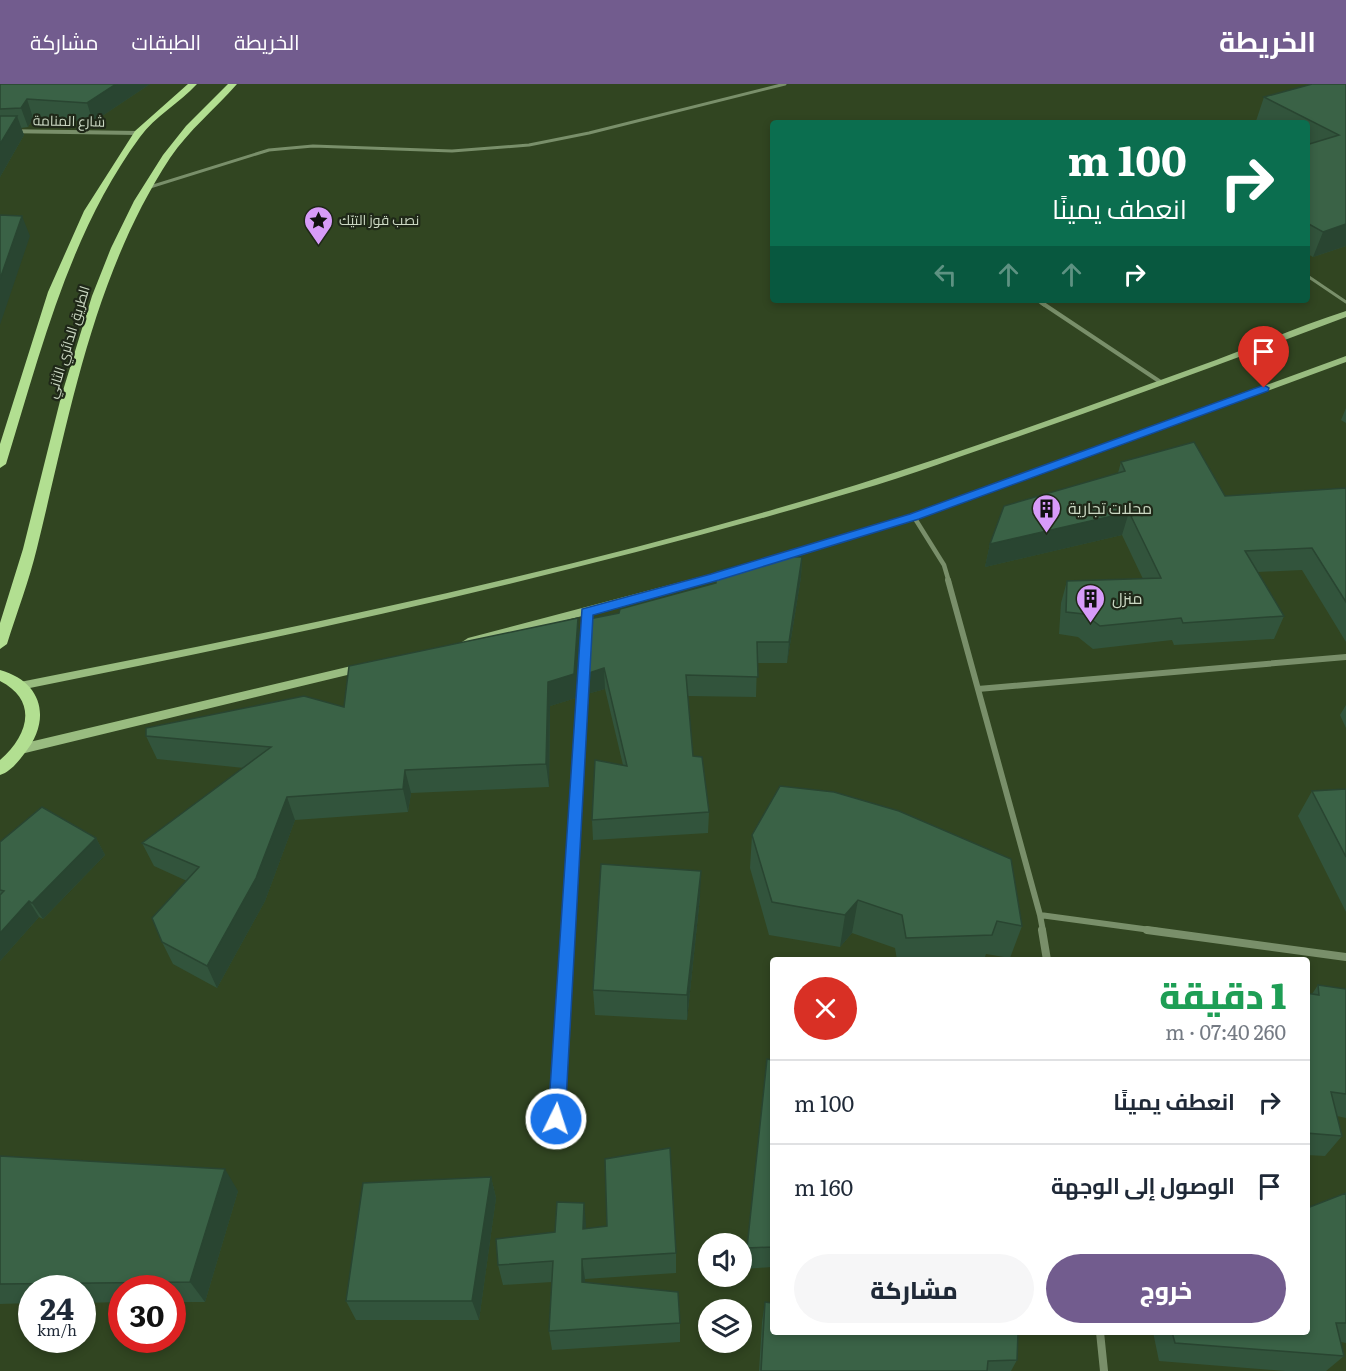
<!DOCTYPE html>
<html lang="ar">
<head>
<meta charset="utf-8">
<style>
  :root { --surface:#fff; --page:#f6f6f7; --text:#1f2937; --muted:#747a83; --line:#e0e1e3; --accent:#725c8e }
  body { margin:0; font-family:Literata,Cairo,serif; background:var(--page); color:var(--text); direction:rtl; height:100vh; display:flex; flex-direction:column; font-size:22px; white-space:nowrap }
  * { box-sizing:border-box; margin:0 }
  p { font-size:20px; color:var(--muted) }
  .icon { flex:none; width:33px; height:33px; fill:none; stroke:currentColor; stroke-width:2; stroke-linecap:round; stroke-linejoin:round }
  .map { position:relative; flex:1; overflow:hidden; direction:ltr }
  .drawer { position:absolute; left:770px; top:873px; width:540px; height:378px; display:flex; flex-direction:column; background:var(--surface); border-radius:6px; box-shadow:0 3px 9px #0003; direction:rtl }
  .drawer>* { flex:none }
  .top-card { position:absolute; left:770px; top:36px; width:540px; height:183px; border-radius:6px; box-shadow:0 3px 9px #0003; direction:rtl; background:#0b6e4f; color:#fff; overflow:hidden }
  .buttons { position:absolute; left:698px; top:1149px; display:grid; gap:12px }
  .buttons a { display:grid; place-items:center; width:54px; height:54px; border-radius:50%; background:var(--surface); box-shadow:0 3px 9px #0003; font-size:30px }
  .speed { position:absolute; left:18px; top:1191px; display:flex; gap:12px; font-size:30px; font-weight:700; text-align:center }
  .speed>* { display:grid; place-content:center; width:78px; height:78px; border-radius:50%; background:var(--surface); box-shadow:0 3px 9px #0003; line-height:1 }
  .speed small { font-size:15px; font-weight:400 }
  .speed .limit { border:9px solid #d22; background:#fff; color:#111 }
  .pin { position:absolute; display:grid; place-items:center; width:51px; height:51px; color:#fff; margin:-62px -26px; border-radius:50% 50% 50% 0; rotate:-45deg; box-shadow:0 0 6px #0007 }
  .pin .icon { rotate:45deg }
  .me { position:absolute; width:66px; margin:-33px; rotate:4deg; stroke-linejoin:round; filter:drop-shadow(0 0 4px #0008) }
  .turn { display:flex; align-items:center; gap:21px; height:126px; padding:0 24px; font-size:27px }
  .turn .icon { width:78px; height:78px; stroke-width:2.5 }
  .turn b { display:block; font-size:42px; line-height:51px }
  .lanes { display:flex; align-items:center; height:57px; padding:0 24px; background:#0003; justify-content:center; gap:30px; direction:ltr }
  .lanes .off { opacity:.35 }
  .round { display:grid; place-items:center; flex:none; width:63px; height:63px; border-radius:32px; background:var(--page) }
  .head { display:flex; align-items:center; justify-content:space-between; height:102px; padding:0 24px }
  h1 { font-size:36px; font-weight:800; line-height:45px; color:#1e9e55 }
  .button { display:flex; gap:12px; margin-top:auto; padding:12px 24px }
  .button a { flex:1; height:69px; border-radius:36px; background:var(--accent); color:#fff; font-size:24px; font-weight:800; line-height:69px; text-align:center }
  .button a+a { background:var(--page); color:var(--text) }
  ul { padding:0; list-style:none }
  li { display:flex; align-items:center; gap:18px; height:84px; padding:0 24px; border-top:2px solid var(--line) }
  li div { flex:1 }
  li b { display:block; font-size:22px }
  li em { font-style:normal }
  header { display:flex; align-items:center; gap:36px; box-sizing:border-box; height:84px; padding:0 30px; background:var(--accent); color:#fff }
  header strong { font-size:28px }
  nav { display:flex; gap:33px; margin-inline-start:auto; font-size:21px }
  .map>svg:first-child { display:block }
</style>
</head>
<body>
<header>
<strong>الخريطة</strong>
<nav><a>الخريطة</a><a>الطبقات</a><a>مشاركة</a></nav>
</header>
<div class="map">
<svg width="1346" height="1287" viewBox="0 0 1346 1287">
  <rect width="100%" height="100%" fill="#314521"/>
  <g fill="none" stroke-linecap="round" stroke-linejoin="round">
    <!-- lane-far1 -->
    <path stroke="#798f6a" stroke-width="3" d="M150,103L269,66L313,62L452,67L529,61L589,49L785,0
      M1306,191L1346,218
      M1037,216L1044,221"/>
    <!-- lane -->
    <path stroke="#798f6a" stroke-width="4" d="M1042,219L1162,299"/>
    <!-- street-far3 -->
    <path stroke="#798f6a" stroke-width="4" d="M0,47L138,49"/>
    <!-- street-far2 -->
    <path stroke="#798f6a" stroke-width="4.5" d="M914,433L944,481L949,498"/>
    <!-- street-far1 -->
    <path stroke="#798f6a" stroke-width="6" d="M948,496L1040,831
      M978,605L1346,573
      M567,847L587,528
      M1043,847L1040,831L1158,847"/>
    <!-- street -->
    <path stroke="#798f6a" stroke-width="8" d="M1042,846L1047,876
      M1147,846L1346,873
      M556,1035L568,846
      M1100,1248L1104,1287"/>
    <!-- secondary -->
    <path fill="#99bc80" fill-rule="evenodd" d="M1346,227V233C1238,274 1129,314 1020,352C966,370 911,391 856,407C581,489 301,550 20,606L14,602L20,598C301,543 582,485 856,401C977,363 1097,319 1216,276C1259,260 1302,241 1346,227Z
      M1346,272V278L918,435L769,481L764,477L765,475L910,431Z
      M730,485L734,486L735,489L734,492L468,562L462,558L468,554Z
      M364,579L370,583L368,586L21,670L17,668L15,665L17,662L21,660Z"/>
    <!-- primary -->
    <path fill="#b2df91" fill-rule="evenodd" d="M188,0H197C180,19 155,32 140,53C69,150 41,267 6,380L0,384V360L48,208L84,127L135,47Z
      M228,0H237C215,25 189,46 170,74C93,192 70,330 37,464C29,497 17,528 7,560L0,565V539L23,465L61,313L92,212L111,164L134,117L163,71L186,42Z
      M0,586C43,598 52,636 24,670C18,678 10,688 0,691V676C28,652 39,617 0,597Z"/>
  </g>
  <!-- wall -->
  <path fill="#32543c" d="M0,0H150L93,38L33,34L28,43L21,44L24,51L0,93Z
    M1346,0V162L1313,173L1306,169V39H1260L1256,37L1264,13Z
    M1346,324V339L1341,336Z
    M1121,378L1225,412L1346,404V558L1302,486L1258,488L1284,532L1274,555L1174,561L1172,556L1093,565L1078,553L1059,550L1061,519L1067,497L1143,495L1122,451L985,483L990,460L1118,389Z
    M802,473L801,493L787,579H757L756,613L688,612L693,672L709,728L708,749L593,756L592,736L623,681L605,605L587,610L619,529Z
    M580,558L576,614L550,622L549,703L411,709L408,728L295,736L265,817L217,904L173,880L162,858L187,797L154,782L142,759L244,684L157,675L146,652L344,623Z
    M1346,621V644L1340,631Z
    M1346,705V828L1298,732L1312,707Z
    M752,751L1022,842L1010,874L986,870L984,876H897L895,864L852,849L840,863L769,851L750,784Z
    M96,754L105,771L43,835L39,833L0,877V758Z
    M700,813L687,936L595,931L593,906Z
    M1318,901L1346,905V1034L1337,1032L1342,1052L1325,1072L1306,1071V909L1312,910Z
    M767,975L772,976V1183L745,1185Z
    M0,1072L238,1107L205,1218H172V1204H122V1218L82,1219V1204H32V1219L0,1220Z
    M491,1093L496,1114L479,1236H356L346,1217Z
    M1346,1109V1259L1341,1258L1344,1272L1326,1287H1285L1159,1277L1153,1248H1306L1307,1124Z
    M586,1140V1144L676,1169V1189L585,1195V1198L680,1239V1258L552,1266L549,1247L552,1198L503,1201L498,1181L555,1148Z
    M765,1218L1017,1276L1011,1287H759L762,1238Z"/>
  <!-- shaded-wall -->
  <path fill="#294531" d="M116,0H150L93,38L87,19Z
    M27,15L33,34L28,43L21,24Z
    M17,32L24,51L0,93V60Z
    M22,132L30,152L0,241V195Z
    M1346,140V162L1313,173L1323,148Z
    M1129,428L1122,451L985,483L990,460Z
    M802,473L801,493L787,579L789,558Z
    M578,534L580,558L576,614L550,622L549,703L546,680L548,598Z
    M604,584L605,605L587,610L586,590Z
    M405,686L411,709L408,728L403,705Z
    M287,713L295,736L265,817L217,904L207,882Z
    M96,754L105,771L43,835L32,819Z
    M701,787L700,813L687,936V911Z
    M858,816L852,849L840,863L845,831Z
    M29,817L39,833L0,877V849Z
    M225,1085L238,1107L205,1218L190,1198Z
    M491,1093L496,1114L479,1236L472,1217Z
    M584,1119L586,1140V1166L583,1145Z
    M582,1175L585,1195V1217L582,1198Z"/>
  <!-- building -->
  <path fill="#3a6246" stroke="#294531" stroke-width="1.5" d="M0,0H116L87,19L27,15L21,24L0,25Z
    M1312,0H1346V140L1323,148L1309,140L1306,141V61L1339,51L1264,13Z
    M0,32H17L0,60Z
    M0,131L22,132L0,195Z
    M1194,358L1225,412L1346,404V518L1312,464L1245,467L1284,532L1183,539L1181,534L1100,542L1084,530L1066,528L1067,497L1161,494L1129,428L990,460L1004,422L1125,387L1121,378Z
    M774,472L802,473L789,558H757L758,593L686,591L693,672L702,673L709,728L592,736L595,676L627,682L604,584L586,590L589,535L619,529L620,525L716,499V487Z
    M578,534L574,590L548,598L546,680L405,686L403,705L287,713L256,794L207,882L162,858L152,834L199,783L142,759L271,663L146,652V644L304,612L344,623L349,582Z
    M780,702L834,708L899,727L1011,775L1022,842L997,837L992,851L906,854L902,831L858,816L845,831L772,818L752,751Z
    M1346,705V773L1312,707Z
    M42,723L96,754L32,819L29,817L0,849V811L4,807L0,806V758Z
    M601,780L701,787L687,911L593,906Z
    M1318,901L1346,905V1010L1331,1008L1342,1052L1306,1049V909L1319,911Z
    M767,975L772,976V1163L747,1164Z
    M670,1064L676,1169L582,1175V1198L678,1208L680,1239L549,1247L553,1177L498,1181L496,1155L555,1148L557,1118L584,1119L583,1145L607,1142L605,1075Z
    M0,1072L225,1085L190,1198L0,1200Z
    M491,1093L472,1217H346L363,1099Z
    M1346,1109V1239H1336L1344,1272L1175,1259L1172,1248H1306V1123L1307,1124Z
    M765,1218L772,1219V1248H1018L1017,1276L988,1277L987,1287H761Z"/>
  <!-- route -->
  <path fill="#1a73e8" stroke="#114b97" stroke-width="1.5" d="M1264,301L1269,304L1268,307L919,435L719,496L593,531L565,1035L562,1040L556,1043L550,1040L548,1035L582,525L711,490L910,430Z"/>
  <!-- icons -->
  <defs>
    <symbol id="sight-pin" viewBox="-11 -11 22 30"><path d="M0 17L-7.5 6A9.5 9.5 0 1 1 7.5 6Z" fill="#d79bf9" stroke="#1f2818"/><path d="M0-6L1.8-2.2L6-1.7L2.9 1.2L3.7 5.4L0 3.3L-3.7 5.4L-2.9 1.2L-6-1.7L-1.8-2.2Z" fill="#111"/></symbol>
    <symbol id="building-pin" viewBox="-11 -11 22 30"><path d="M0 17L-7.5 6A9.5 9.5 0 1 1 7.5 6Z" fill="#d79bf9" stroke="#1f2818"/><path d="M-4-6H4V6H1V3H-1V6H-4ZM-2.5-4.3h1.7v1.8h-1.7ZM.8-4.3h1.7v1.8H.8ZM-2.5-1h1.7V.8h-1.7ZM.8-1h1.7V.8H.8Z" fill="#111"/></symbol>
  </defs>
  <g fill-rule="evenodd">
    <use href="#sight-pin" x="302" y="120" width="33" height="45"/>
    <use href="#building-pin" x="1030" y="408" width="33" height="45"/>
    <use href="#building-pin" x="1074" y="498" width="33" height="45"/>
  </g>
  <g text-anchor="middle" stroke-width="4.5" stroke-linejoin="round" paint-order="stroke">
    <!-- far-street labels -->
    <g font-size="14" fill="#cbd8c3" stroke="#1f2818">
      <text transform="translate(69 37) rotate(1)" y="5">شارع المنامة</text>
      <text transform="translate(68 258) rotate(-73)" y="5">الطريق الدائري الثاني</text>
    </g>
    <!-- far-poi labels -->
    <g font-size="14" fill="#cbd8c3" stroke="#1f2818" text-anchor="start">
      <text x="339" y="141">نصب قوز التيّك</text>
    </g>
    <!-- poi labels -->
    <g font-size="16" fill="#cbd8c3" stroke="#1f2818" text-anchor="start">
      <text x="1068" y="430">محلات تجارية</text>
      <text x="1112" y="520">منزل</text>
    </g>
  </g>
</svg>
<div class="buttons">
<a><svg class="icon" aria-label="sound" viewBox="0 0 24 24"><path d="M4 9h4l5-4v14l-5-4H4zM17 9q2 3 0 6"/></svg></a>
<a><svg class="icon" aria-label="layers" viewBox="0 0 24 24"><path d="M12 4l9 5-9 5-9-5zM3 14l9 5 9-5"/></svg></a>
</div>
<div class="speed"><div>24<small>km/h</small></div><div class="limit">30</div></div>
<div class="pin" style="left:1264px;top:304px;background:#d93025"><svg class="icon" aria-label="arrive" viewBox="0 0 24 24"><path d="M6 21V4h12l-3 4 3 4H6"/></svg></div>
<svg class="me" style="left:556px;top:1035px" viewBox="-20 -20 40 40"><circle r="17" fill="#1a73e8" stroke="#fff" stroke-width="3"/><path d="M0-11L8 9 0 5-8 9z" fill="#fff"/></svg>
<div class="top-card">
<div class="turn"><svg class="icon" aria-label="right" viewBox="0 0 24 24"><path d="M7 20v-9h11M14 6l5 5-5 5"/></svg><div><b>100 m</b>انعطف يمينًا</div></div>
<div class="lanes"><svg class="icon off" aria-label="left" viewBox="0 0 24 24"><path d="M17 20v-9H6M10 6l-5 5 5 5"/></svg><svg class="icon off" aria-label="ahead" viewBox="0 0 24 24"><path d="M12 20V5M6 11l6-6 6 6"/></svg><svg class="icon off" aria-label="ahead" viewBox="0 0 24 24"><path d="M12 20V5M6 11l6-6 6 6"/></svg><svg class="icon" aria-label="right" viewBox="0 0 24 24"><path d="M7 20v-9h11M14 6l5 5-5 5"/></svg></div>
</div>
<section class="drawer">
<div class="head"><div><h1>1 دقيقة</h1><p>260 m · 07:40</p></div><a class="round" style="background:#d93025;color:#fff"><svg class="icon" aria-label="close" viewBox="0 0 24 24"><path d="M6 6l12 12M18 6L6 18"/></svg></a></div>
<ul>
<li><svg class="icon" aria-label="right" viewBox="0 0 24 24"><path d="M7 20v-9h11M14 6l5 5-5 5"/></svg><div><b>انعطف يمينًا</b></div><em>100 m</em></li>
<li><svg class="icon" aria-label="arrive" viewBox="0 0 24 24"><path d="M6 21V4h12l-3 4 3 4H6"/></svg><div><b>الوصول إلى الوجهة</b></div><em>160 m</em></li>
</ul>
<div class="button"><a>خروج</a><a>مشاركة</a></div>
</section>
</div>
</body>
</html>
